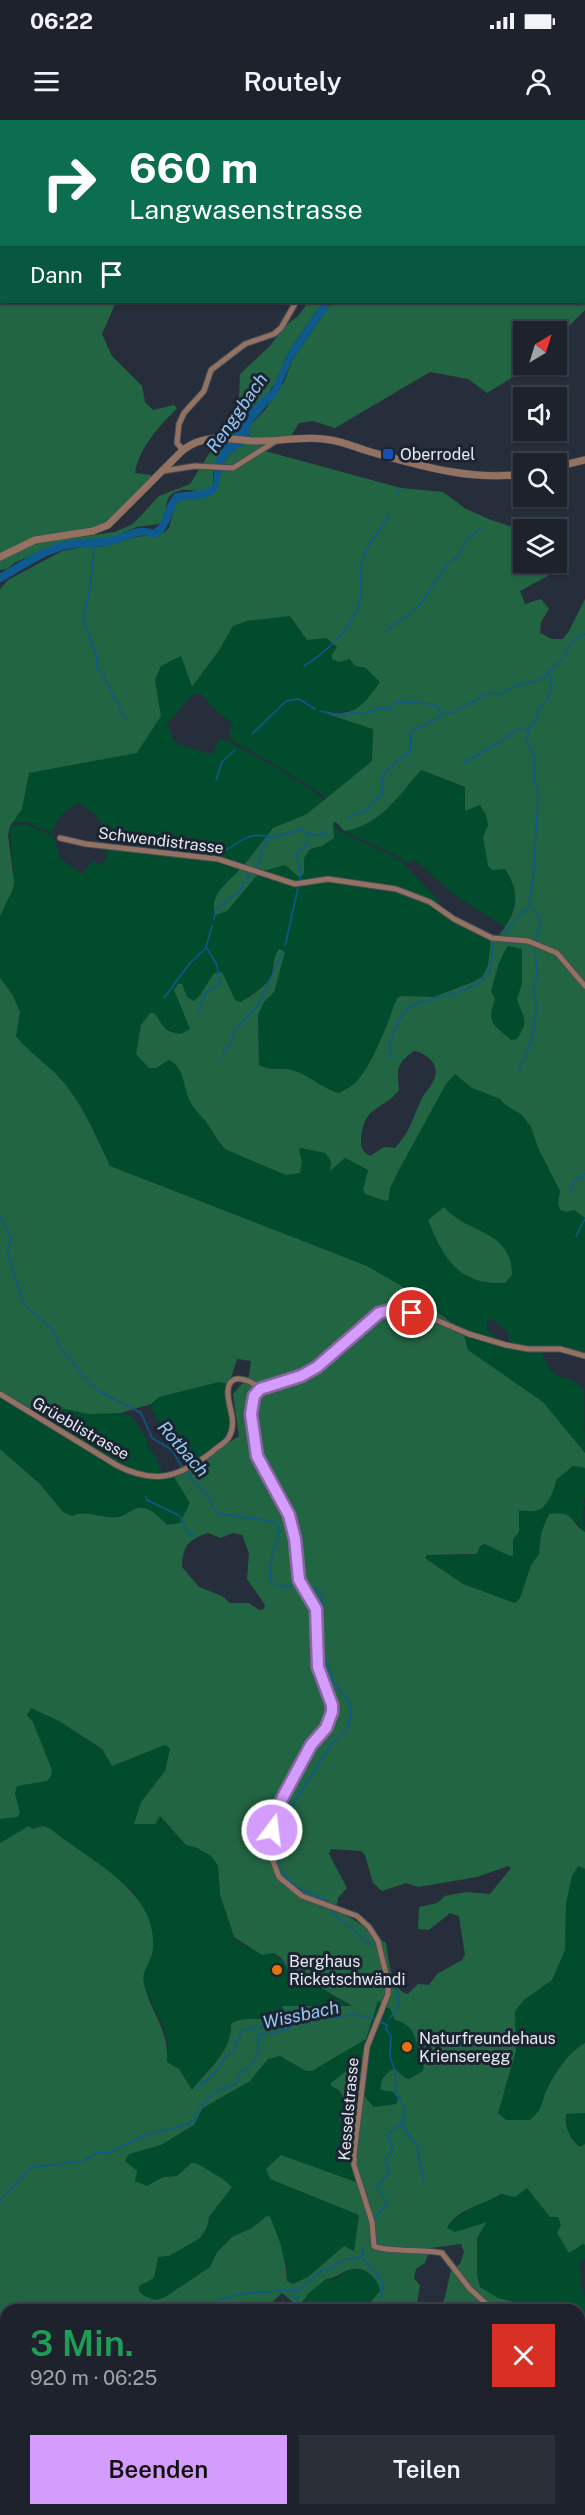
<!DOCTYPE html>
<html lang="de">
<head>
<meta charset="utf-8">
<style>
  :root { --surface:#1d222c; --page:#2a2f38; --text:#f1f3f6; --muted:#a0a4a9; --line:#3b3f48; --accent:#d49cfc }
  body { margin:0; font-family:"Public Sans",sans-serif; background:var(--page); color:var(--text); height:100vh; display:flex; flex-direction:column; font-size:22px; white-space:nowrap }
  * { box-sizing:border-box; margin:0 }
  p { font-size:20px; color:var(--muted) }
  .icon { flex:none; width:33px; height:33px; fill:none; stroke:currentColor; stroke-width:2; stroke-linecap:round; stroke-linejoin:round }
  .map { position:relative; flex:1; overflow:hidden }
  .panel { position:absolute; left:0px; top:2184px; width:585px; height:212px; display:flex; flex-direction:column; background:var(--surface); border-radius:18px 18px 0 0; box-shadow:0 2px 4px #0004,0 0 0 2px var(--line) }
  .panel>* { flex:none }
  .banner { position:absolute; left:0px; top:0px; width:585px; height:183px; box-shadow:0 2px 4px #0004,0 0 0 2px var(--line); background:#0b6e4f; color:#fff; overflow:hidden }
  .needle { width:39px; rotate:38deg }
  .buttons { position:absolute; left:513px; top:201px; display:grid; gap:12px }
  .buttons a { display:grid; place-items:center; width:54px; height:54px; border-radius:0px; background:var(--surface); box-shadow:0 2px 4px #0004,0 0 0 2px var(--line); font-size:30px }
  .pin { position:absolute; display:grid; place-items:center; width:51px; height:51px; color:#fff; margin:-26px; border:3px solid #fff; border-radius:50%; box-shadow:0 2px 6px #0007 }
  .me { position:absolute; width:66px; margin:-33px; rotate:15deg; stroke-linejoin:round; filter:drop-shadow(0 0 4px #0008) }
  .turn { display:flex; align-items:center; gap:21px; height:126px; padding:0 30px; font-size:27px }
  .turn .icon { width:78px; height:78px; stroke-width:2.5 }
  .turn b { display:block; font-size:42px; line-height:51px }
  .then { display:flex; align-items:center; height:57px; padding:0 30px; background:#0003; gap:12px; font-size:22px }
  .round { display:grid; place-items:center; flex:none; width:63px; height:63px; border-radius:0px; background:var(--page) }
  .head { display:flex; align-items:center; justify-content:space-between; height:102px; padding:0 30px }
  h1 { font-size:36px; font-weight:600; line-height:45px; color:#1e9e55 }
  .action { display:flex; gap:12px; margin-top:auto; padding:12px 30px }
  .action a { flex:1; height:69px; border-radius:0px; background:var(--accent); color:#111; font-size:24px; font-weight:600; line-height:69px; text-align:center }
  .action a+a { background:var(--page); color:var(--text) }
  .status { display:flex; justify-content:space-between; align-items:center; height:42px; padding:0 30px; background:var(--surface); direction:ltr }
  .status svg { height:16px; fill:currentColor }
  header { display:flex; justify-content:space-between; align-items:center; height:78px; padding:0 30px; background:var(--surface); font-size:27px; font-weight:600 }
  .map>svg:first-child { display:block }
</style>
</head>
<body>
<div class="status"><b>06:22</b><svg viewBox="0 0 49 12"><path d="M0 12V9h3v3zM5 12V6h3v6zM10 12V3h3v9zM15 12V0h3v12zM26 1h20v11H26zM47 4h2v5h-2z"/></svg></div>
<header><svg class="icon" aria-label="menu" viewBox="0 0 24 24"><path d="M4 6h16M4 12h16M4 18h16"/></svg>Routely<svg class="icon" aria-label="person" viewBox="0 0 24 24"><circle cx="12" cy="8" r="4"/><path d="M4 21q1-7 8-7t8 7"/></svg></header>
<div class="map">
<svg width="585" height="2395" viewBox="0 0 585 2395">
  <rect width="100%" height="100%" fill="#272e3b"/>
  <!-- green -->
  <path fill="#004c2c" d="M290,496L307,520L326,518L337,527L332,534L339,542L350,539L355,546L366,547L381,562C365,583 358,594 330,592L328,595L363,604L373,609L372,641L327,678L273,643L231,620L229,616L232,603L217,592L200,573L191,576L167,604L175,623L206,633H213L219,619L227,621L276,647L325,680L307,694L273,708L244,745L129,727L115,711L109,709L98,700L97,696L79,683C67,687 54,701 53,713L25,702L12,703L22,689L29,653L137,633L161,596L155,560L161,546L181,536L192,567L220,529L233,506L246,501Z
    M420,650L466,668L465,691L480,685L486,695L488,706L483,718L488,746L505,749C519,772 518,783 505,807L456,776L414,739L408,744L400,737L344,711C380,706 398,676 420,650Z
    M333,703L339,711L399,739L437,778L441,787L412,773L330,758L299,762L268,753L266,749L304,738L310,729L322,726L334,718Z
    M25,704L53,716L61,739L82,754L93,741L101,746L108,734L100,727L201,737L242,747L227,791L259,753L289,763L318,760L393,769L426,781L491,819L488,845L483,856L473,862L434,877L401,876L397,878C388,902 373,945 355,963C351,968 344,970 339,973C320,968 307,952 287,949C275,948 270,951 259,945L258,895L264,881L274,872L285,832L271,849V856L264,865L241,882L235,880L214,853L200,875L194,881L187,877L182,864L190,909L181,914C161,911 165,906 154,893H150L141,905L136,934L159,945L170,940L175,942L184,959L189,979L207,1002L220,1025L299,1030L301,1028L325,1033L331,1041L330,1051L345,1038L368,1050L363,1070L389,1079L390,1068L399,1050L446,964L454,954L472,968L500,979L504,984L522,995L531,1007L539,1030L560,1071L558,1083L574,1090L585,1098V1235C560,1227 534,1229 509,1224V1213L492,1199L487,1200V1209L501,1222L457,1207L427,1182L367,1146L110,1046C94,1012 80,977 53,951C40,939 27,930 16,916L20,892L12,874L0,858V796L13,769L14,761L10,710L14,706Z
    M508,826L522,829V863L517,879C523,898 530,899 517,919L511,920C493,904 486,904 495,879L491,871C495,857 499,838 508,826Z
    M463,1212L542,1232C556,1271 561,1246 584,1269L585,1333L543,1282L468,1230Z
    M219,1262L229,1264C232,1317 236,1313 191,1342C180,1329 152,1300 151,1284L159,1277Z
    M0,1276L143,1357L156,1360L174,1357L191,1383L180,1403L167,1405C161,1399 152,1389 144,1388C135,1385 127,1396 118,1397C101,1399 87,1389 72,1396L63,1392L40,1364L0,1329Z
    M34,1288L65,1289L88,1294L120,1293L132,1297L146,1318L148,1327L156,1337L163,1356L131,1351L38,1297Z
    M573,1346L585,1348V1378L582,1381L585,1384L583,1391L585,1412L581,1409L576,1401L549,1394L541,1413L539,1434L531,1445L520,1478L515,1483L463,1464L425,1438L427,1435H472L485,1424L512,1435C513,1419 520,1405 519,1391H535C545,1382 553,1374 555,1360Z
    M31,1587L59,1601L102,1630L112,1646L165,1624L170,1628L165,1651L141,1682L159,1696L186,1725L197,1728L211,1736L218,1746L220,1775L234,1818C254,1838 273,1823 287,1848L352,1887L283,1886L274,1903L231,1905C232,1933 206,1948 192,1971L179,1949L167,1942L168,1925L163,1906L146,1870L142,1855L153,1833L134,1772L51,1709L43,1706L33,1709L29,1707L0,1723V1699L3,1698L17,1666L47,1661L52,1650L33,1602L27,1595Z
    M578,1746L585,1749V1923L547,1969L541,1991L530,2000H506L498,1994L516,1931L515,1891L524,1880L552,1860L565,1830L566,1783L572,1756Z
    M378,1880L390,1889L395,1900C411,1904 414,1913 418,1927C421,1937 425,1941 423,1951L409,1959L405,1958L395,1949L387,1972H393L398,1979L396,1984L374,1987C363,1975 354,1967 354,1950L331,1966L339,1970L358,2004L356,2063L281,2035L270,2059L359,2095L354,2131L343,2127L308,2157L292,2164L287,2161V2145L267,2096L252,2108L232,2117L217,2132L210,2147L165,2177L156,2180L144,2176L139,2171V2165L154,2158L158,2137L169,2136L200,2118L207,2107L209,2097L232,2067L191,2044L177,2056L163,2057L147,2066L134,2061L125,2041L129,2034L161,2025L194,2005L203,1988L250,1961L268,1939L280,1936L306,1951L366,1919Z
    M572,1992L585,1993V2024L580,2027L567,2011L566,1995Z
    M528,2068L558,2097L569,2132L583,2124L585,2125V2138L580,2143L581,2164L585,2177V2240L579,2230V2190H531L527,2185L498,2178L480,2167L477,2155V2118L486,2103L455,2112L447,2108C457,2089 507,2072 528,2068Z
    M350,2149C364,2148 379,2155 380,2171L364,2190H296L309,2173L326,2158L335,2159Z"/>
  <!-- forest -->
  <path fill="#226543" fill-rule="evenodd" d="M0,0H197L2,2V182H116L102,214L112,236L142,266L145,282L153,290L174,285L177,288C160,306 139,327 135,353L151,355V358L112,397L94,409L33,417L0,433Z
    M449,0H585V190L557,218L556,212H524V244L532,245L487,273L468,259L430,252L335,308L313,301L299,303L291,316C277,317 259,323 248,314L249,306L265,290L284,262L292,240L332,182H584V2L448,1Z
    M308,182H323L289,231L275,263L266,276L246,293L233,316L219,315L239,278L240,254L270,226L283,208L299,195Z
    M217,321L225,322L213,352V365L207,371C198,372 190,369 182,370C158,375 172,394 159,404L137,407L106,420L60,424L16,442L7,449L0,450V439L33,423L63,417L66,419L115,412L133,404L159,376L190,364Z
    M244,323L268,324L265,331L401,368L443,372L466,389L491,400L523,410L524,442H556L557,429L561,430L565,440L560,449L520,471L525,484L541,479L549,489L541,502L540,513L552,519H563L569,511L585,479V1098L574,1090L566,1092L560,1090L558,1083L560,1071L539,1030L531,1007L522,995L504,984L500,979L472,968L455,954L446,964L399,1050L390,1068L389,1079L386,1081L365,1074L363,1070L368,1050L345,1038L330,1051L331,1041L325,1033L301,1028L299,1030L302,1042L300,1053L286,1055L227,1030C218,1023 214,1013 207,1003C202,996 194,990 190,981C183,968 185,947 169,940L156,948H149L136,934L141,905L150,893H154C165,906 161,911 181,914L190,909L174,870L178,864H182L187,877L194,881L200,875L214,853L222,852L235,880L241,882C250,876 266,867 271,856C275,847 272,838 279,829L285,832L274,872L264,882L258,895L259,945C270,951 275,948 287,949C307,952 320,968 339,973C344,970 351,967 355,963C373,945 388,902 397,878L401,876L434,877L473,862L483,856L488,845L491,819H496C516,794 523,777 505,749L493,750L488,746L483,717L488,705L486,695L480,685L465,691V667L421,650C398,676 380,706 344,711L336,702L333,703L334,718L322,726L310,729L304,738V753L300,758L285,745L263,751L244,745L273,708L307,694L372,641L373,609L327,594C333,591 336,594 342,593C361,591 370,576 380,562L366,548L355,546L350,539L339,542L332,539V534L337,527L326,518L307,520L290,496L247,501L233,506L220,529L192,567L181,536L161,546L155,560L161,596L137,633L29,653L22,689L10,706L8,715L14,761L13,769L0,796V469L8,460L62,431L83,427L105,426L132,418L164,412L169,408L176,381L179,379L203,378L221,354L223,344L230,334ZM508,826L522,829V863L517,879C523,898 530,899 517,919L511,920C493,904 486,903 495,879L491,871C495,857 499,838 508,826ZM414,931C426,933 439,943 435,957C433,964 426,971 422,978C412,999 412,1009 395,1028L384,1027L370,1036C363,1032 361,1029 361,1021C363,984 382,992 399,970C397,948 396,944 414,931Z
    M242,747L259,753L227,791L215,795C209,772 229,763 242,747Z
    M0,858L12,874L20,892L16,916C27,930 40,939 53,951C80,977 94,1012 110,1046L367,1146L412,1172L463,1212L468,1230L543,1282L585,1333V1348L573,1346L556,1360C554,1371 547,1390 534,1391C529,1392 524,1390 519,1391V1412L513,1419V1435L510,1436L485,1424L480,1426L477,1434L427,1435L425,1438L463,1464L515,1483L520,1478L531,1445L539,1434L541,1413L549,1394C576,1391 569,1402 585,1412V1749L578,1746L572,1756L566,1783L565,1830L552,1860L524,1880L515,1891L516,1931L498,1993L506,2000H530C545,1987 540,1983 548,1967C557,1950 568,1933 585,1923V1993L566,1994C564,2007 570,2019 580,2027L585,2024V2125L583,2124L569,2133L557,2113L561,2105L558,2097H550L527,2068L515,2077L501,2074C484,2085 457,2088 447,2108L455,2112L487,2102L477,2118V2155L480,2167L498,2178L527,2185L531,2190H364L380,2171C379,2159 366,2147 353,2149C342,2150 337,2159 326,2159L309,2173L296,2190H289L293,2182L282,2173L263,2190H6V2390H367L362,2395H0V1723L29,1706L33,1709L43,1706L51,1709C84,1737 145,1765 152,1811C153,1817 154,1828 152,1834C149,1846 141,1851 144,1864C151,1893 169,1909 167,1942L179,1949L192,1970C207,1950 232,1932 231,1904C241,1897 263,1898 274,1902L283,1886H352L287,1848L281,1838L274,1833L262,1835L234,1817L220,1775L218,1746L211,1736L197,1728L186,1725L160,1696L155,1704H134L141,1682L165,1651L170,1628L165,1625L112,1646L102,1629L59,1601L31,1588L27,1595L33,1602L52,1650L51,1656L47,1661L17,1666L15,1673L20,1693L17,1697L0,1699V1329L40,1364L63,1392L72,1396C87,1389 101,1399 118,1397C127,1396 135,1385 144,1388C152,1389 161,1399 167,1405L180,1403L190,1383L174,1357L239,1316L233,1274L249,1256L251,1241L237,1239L229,1264L219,1262L159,1277L151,1284L120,1293L88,1294L65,1289L28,1288L0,1271ZM208,1413L221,1418L233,1413L242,1415L249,1433L247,1459L265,1485L264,1489L259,1490L249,1483H230L222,1476L199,1467L182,1447C183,1425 188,1420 208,1413ZM331,1729L361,1731L365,1735L373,1763L382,1771L406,1763L418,1767L477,1757L508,1746L511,1748L490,1774L466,1772L445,1776L437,1783L419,1787L418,1809L429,1810L450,1793L459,1796L465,1835L462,1840L437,1854L429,1865L418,1864L408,1874C390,1871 389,1838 386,1823C367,1811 359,1799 336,1792L338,1778L347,1768L329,1734ZM378,1881L390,1889L395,1900C411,1904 414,1913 418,1927C421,1937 425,1941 423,1951L409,1959L405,1958L395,1949C386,1951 379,1961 381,1970L393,1972L398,1979L396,1984L374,1987C363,1975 354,1967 354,1950L350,1948L331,1963V1966L339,1970L358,2004L356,2062L281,2035L266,2049L270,2059L359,2095L354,2131L344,2126L308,2157L293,2164L287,2161C286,2138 279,2118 270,2097L267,2096L252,2108L232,2117L217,2132L210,2147L165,2177L156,2180L144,2176L139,2171V2166L154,2158L158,2137L169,2136L200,2118L207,2107L209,2097L232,2067L223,2059L196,2043H191L177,2056L163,2057L147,2066L135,2061L137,2051L125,2041L129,2034L161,2025L194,2005L203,1988L250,1961L268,1939L280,1936L306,1951H312L366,1919ZM461,2124L464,2132L460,2144L451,2150L445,2177L440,2189L416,2188L420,2166L414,2158L416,2149L425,2143L431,2128Z
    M444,1087C466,1114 512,1109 512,1155L505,1163C458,1165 444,1139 428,1100Z
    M579,2230L585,2240V2395H394L393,2390H579Z"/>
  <!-- water -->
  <path fill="#0e598e" d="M323,182H332L292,240L278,273L253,301L248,314L253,318L230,334L223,344L217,371L203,378L201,372L207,371L213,365L215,342L225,322L233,316L246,293L272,269L289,231Z"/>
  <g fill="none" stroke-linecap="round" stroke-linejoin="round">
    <!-- stream -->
    <path stroke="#0e598e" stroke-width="1.5" d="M0,126L2,125
      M397,375L399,371
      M95,422L90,468L83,500L97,537L96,547L103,554L125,599
      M385,512L419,486L447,445L459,435L467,419L481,408
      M304,546C328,531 357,504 361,475C362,462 358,451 363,438C368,421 382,410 389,394
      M320,591L345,596L353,592L365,594L378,588L389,589L396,582L435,584L441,592
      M252,614L286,581L299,579L315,589
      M463,643L500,622L518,609L527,610
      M216,660L222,642L235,630
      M347,697L365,692L374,680L382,675L383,655L400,638L410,632L411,612L436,599L442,594L452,593L488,573L501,574L517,565L539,561L565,536L572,521L585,514
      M213,732L216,729L223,732C239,722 251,711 268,717
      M256,746L259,742L261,729L269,718L300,710L318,716L329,711
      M300,759C302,749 296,743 297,733L307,724L308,715
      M530,787C545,799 540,803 536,820
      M214,799L216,789L239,772L250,753
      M501,816L529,786L534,752L538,671L535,662V637L527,623L528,610L536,600L538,590L547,581L552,566L549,551
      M285,826L298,768
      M164,878L190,843L206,828
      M199,891L205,873L220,864L217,845L206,827L212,806
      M223,938L224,931L231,923L234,912L259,884L282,833
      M393,938L389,925C394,913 400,893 412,886C432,875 475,875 488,853C495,843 489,833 494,823
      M518,951C532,925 541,894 533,865L537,858L535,828
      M570,1073L575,1060L585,1054
      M0,1095L11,1118L7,1130L23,1183L52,1209L61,1229L90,1263L99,1271L141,1293L152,1318L172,1330L182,1347
      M576,1116L585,1099
      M184,1351L209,1376L212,1387L219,1394L271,1401L279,1407V1414L272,1434L270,1461L278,1467C297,1467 308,1459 322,1475V1530L334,1561L350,1584L351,1595L348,1608L329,1627L284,1699L279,1740L280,1749L295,1766L327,1781L329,1785
      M146,1376L147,1380L180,1396L188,1412L195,1416
      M331,1789L334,1794L372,1826
      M389,1899C406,1881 399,1876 389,1855
      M378,1901L387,1905L386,1909L391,1916L390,1937L396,1953L395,1970L405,1990L402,2004L417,2027L424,2060
      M197,1967C208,1959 220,1951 225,1937L233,1933L242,1910L280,1904L290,1906
      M0,2081L30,2048L82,2041L100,2032L109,2033L140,2017L192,2003L202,1985L215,1972L235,1964L241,1952L250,1947L258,1934V1915L287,1910L291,1906C314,1901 353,1889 375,1899
      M373,2100L387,2084L377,2066L390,2052L385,2040L393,2028L387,2015L401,2004
      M363,2128L362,2137L383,2163L381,2180L376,2190
      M209,2190L218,2180L246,2173L299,2170L321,2151L332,2148L343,2140L362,2137
      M293,2190L298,2182L294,2177L298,2170
      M0,2270L6,2267
      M105,2395L110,2390
      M314,2395L316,2390"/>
    <!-- river -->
    <path stroke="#0e598e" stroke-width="8" d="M0,458C20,447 41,432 63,426C78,422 94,424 110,421C125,418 139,407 154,414C169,406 166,389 177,377L205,374L212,370"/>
    <defs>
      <path id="minor" d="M380,2L381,0
        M183,330L177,323L179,304L184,293L204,271L211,250L245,224L274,214L281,208L296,182
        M163,351L195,346L233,348L276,321
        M60,718L86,724L218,739L295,764L328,759L396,769L430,782L454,799L492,818L528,821L557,833L585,866
        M0,1274L118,1346C156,1365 179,1357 212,1332C217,1327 226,1323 229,1317C238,1301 227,1286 228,1271C229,1250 252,1261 260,1269
        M493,2190L470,2169L442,2133C426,2129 383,2132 374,2126L372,2102L354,2045V2034L367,1927L388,1874V1862L378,1821L369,1807L357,1796L302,1776L279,1757L273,1741L275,1693L311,1625L326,1608L332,1592V1585L318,1547L316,1489L299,1460L295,1419L289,1395L257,1336L251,1294L254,1276L260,1269L301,1255L317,1247L379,1193L395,1189L429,1197L469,1214L506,1225L528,1229H560L585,1236
        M0,2246L6,2244
        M579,2362L585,2377
        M303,2390L309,2395
        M483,2390L491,2395
        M319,2395L326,2390"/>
      <path id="tertiary" d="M556,347L585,340
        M0,437L35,420L93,411L108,405L183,330C205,313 227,319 253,321C279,322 306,315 331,320C344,322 357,328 371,332C421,346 471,361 524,354"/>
    </defs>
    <!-- minor casing -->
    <use href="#minor" stroke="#464c59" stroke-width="7"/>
    <!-- tertiary casing -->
    <use href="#tertiary" stroke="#464c59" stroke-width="8"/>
    <!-- minor -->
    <use href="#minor" stroke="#937261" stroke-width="5"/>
    <!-- tertiary -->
    <use href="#tertiary" stroke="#937261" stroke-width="7"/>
  </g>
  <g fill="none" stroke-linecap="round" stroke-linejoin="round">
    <defs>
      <path id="route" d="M272,1710L275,1693L284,1675L311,1625L326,1608L332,1592V1585L318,1547L316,1489L299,1460L295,1419L289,1395L257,1336L251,1294L254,1276L260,1269L301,1256L317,1247L379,1193L395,1189L412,1193"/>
    </defs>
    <!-- route casing -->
    <use href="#route" stroke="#8a65a4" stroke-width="15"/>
    <!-- route -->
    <use href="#route" stroke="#d49cfc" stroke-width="10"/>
  </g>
  <!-- markers -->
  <rect fill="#1a4fb4" stroke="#1d2431" stroke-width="2" x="382" y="328" width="12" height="12" rx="3"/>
  <g fill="#e8710a" stroke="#1d2431" stroke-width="2">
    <circle cx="277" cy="1850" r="6"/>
    <circle cx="407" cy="1927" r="6"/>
  </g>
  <g text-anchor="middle" stroke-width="6" stroke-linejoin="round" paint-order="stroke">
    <!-- poi labels -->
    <g font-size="16" fill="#e6ebf4" stroke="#1d2431" text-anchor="start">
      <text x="400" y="340">Oberrodel</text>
      <text x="289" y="1847">Berghaus<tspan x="289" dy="18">Ricketschwändi</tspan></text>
      <text x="419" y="1924">Naturfreundehaus<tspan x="419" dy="18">Krienseregg</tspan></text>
    </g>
    <!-- street labels -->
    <g font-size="16" fill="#e6ebf4" stroke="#1d2431">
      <text transform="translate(161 720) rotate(7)" y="6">Schwendistrasse</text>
      <text transform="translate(81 1308) rotate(30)" y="6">Grüeblistrasse</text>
      <text transform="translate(348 1989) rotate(-85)" y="6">Kesselstrasse</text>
    </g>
    <!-- water labels -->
    <g font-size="18" font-style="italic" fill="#96c8f6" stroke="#1d2431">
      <text transform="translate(237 293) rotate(-55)" y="6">Renggbach</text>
      <text transform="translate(183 1329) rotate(49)" y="6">Rotbach</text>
      <text transform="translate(301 1895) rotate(-12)" y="6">Wissbach</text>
    </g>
  </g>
</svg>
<div class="buttons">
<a><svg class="needle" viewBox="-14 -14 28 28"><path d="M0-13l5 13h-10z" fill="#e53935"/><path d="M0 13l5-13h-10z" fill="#a0a4a9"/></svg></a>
<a><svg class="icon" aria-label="sound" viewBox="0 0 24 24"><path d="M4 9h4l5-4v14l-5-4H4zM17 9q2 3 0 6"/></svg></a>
<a><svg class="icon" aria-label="search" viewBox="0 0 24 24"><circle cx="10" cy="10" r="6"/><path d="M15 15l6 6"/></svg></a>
<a><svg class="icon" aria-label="layers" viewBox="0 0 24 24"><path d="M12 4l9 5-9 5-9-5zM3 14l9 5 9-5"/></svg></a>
</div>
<div class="pin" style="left:412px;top:1193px;background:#d93025"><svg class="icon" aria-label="arrive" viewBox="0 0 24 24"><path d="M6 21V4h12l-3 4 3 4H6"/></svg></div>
<svg class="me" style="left:272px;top:1710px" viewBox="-20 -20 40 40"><circle r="17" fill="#d49cfc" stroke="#fff" stroke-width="3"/><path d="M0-11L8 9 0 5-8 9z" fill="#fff"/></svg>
<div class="banner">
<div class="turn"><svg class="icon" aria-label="right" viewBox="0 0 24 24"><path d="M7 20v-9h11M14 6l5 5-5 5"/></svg><div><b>660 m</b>Langwasenstrasse</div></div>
<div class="then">Dann<svg class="icon" aria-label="arrive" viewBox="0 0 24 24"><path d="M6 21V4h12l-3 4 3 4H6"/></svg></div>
</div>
<section class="panel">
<div class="head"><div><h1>3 Min.</h1><p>920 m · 06:25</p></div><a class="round" style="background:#d93025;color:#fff"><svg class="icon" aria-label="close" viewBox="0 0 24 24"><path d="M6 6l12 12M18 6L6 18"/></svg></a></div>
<div class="action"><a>Beenden</a><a>Teilen</a></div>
</section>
</div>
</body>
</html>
